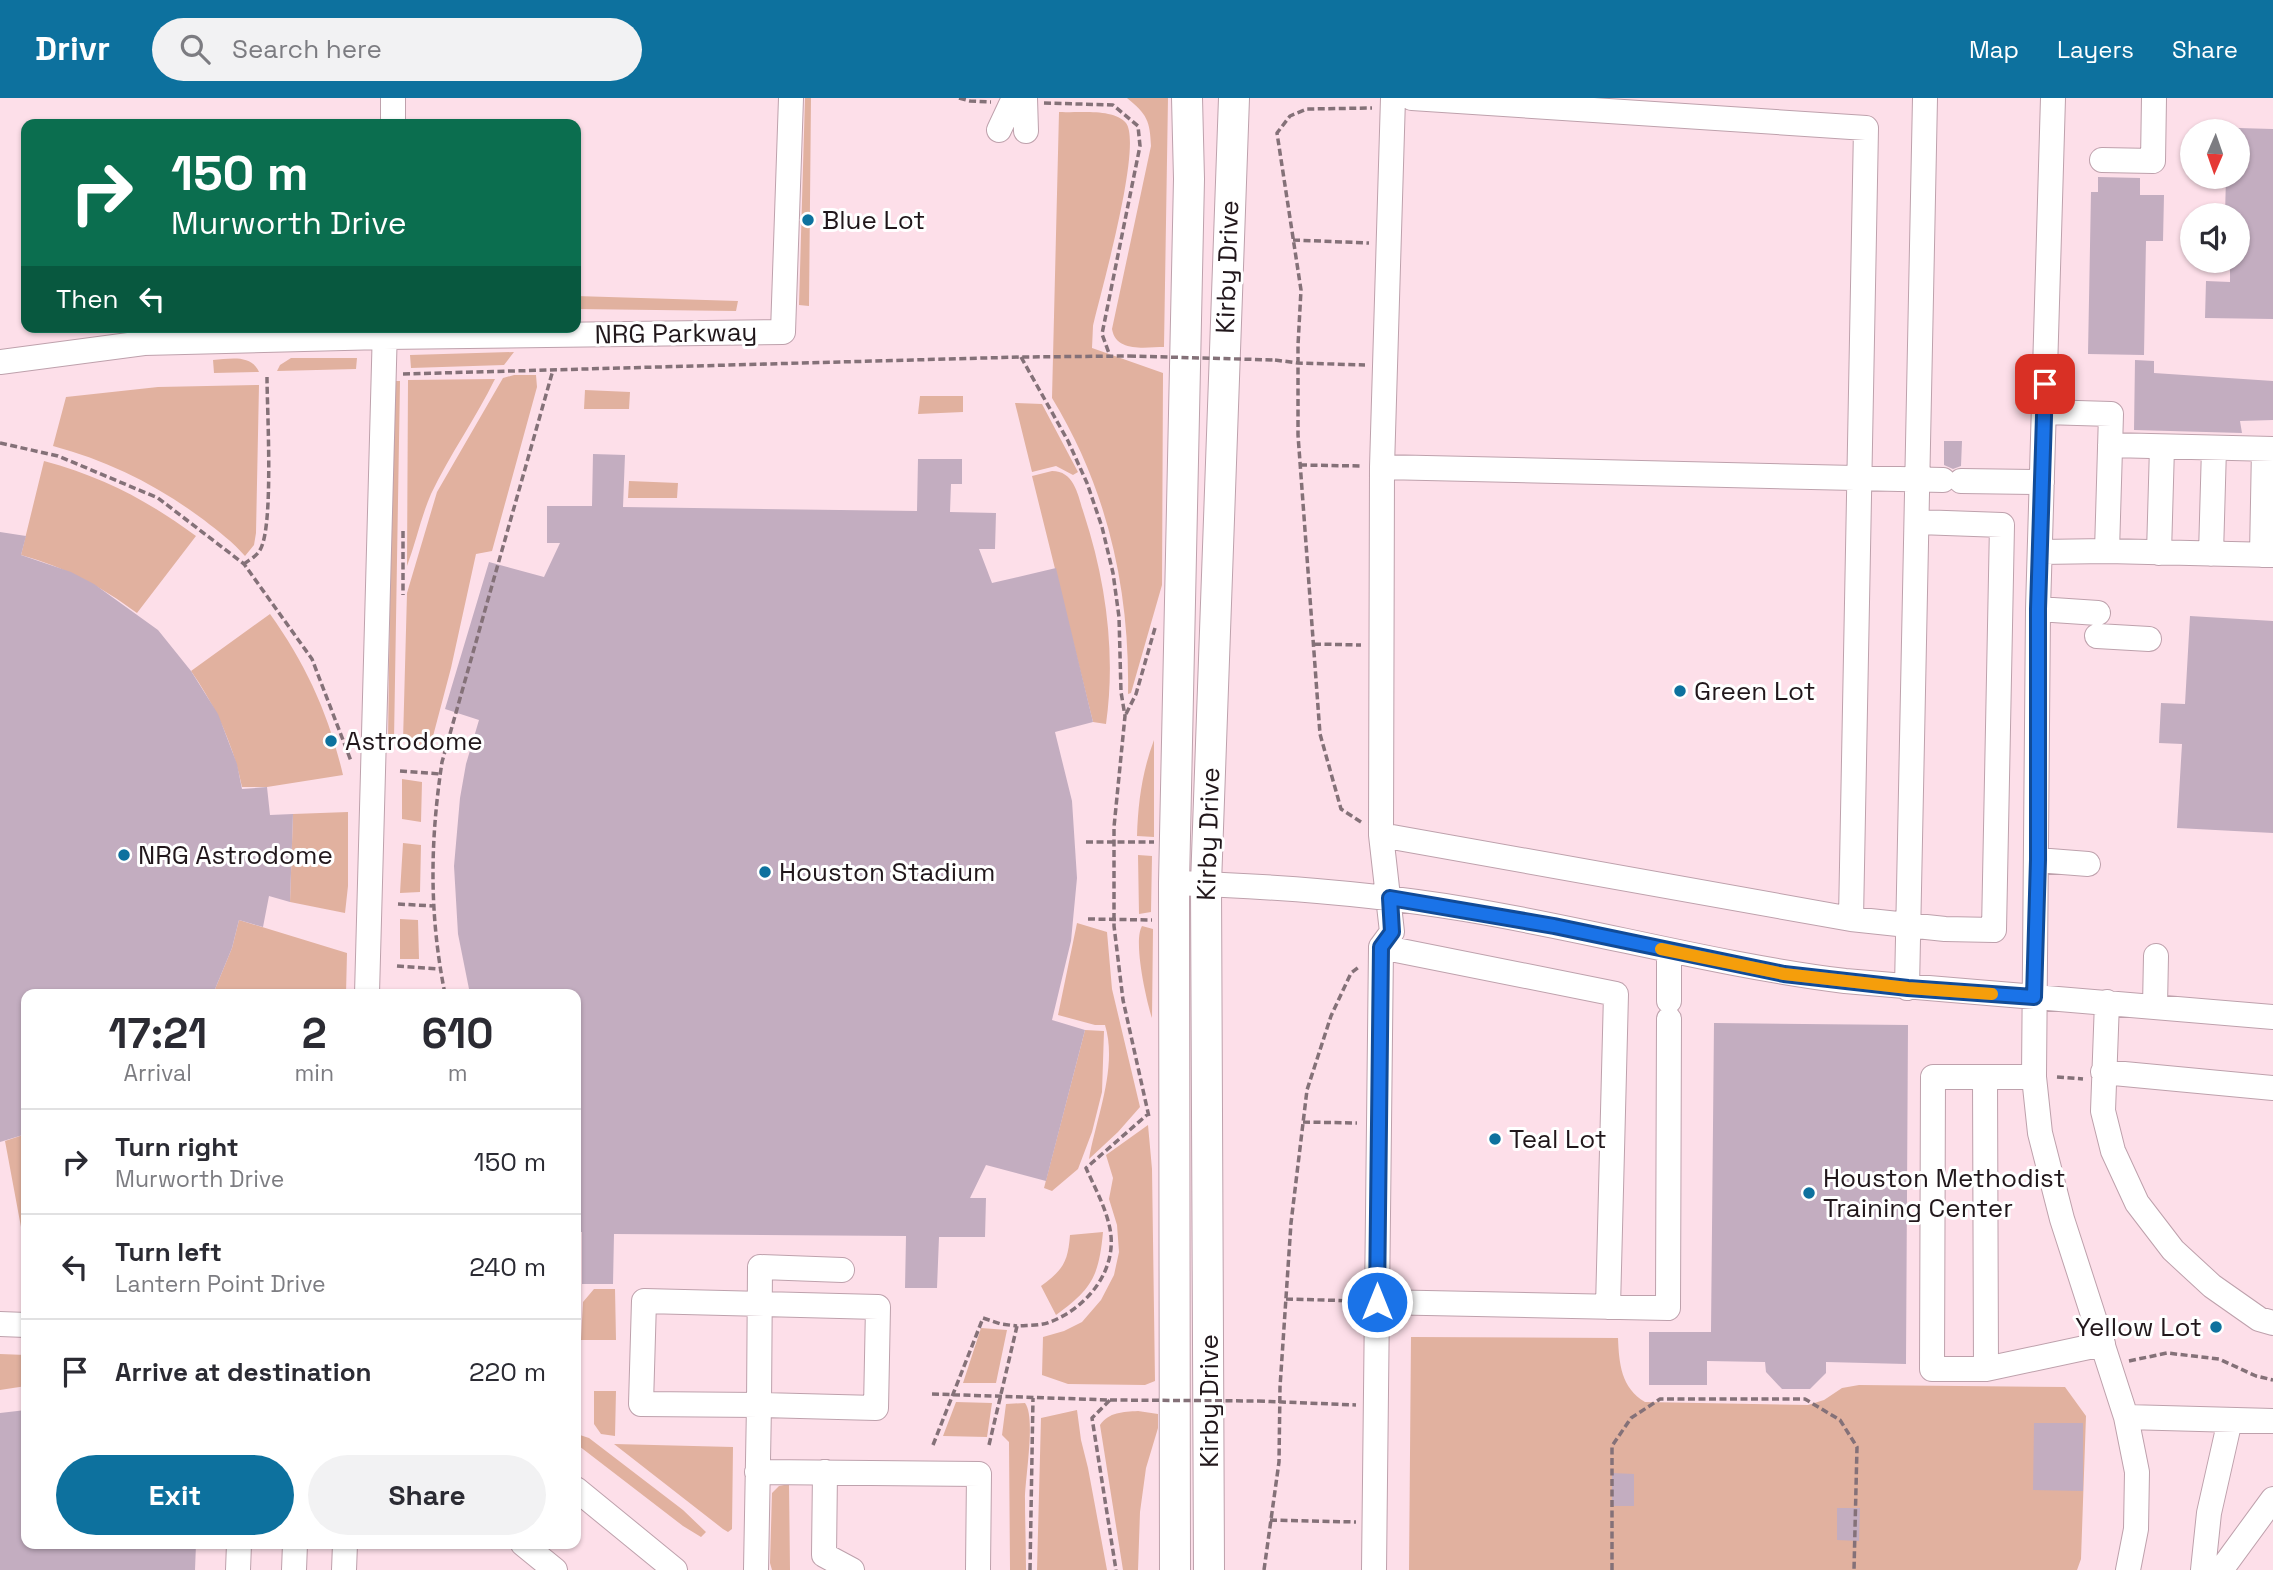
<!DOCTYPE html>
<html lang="en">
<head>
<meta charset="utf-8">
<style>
  :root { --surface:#fff; --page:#f2f2f3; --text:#2b2b33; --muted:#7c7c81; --line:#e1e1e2; --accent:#0d719e }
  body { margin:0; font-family:"Space Grotesk",sans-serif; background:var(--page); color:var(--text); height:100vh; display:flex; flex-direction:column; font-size:26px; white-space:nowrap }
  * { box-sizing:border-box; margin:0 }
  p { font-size:23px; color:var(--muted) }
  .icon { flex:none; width:38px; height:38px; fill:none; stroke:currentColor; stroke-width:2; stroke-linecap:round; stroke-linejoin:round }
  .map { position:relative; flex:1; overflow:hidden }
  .side { position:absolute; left:21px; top:891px; width:560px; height:560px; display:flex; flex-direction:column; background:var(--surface); border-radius:14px; box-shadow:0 2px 5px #0004 }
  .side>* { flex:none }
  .guide { position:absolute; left:21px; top:21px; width:560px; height:214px; border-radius:14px; box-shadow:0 2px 5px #0004; background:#0b6e4f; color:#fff; overflow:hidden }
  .needle { width:46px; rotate:182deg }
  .buttons { position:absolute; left:2180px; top:21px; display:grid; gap:14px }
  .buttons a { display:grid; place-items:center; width:70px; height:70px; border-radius:50%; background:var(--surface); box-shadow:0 2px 5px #0004; font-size:35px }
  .pin { position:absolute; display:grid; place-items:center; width:60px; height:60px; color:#fff; margin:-30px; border-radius:14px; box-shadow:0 4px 10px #0006 }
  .me { position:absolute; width:77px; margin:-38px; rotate:0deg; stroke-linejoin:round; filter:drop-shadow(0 0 5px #0008) }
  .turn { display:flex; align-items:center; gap:24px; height:147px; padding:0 35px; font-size:32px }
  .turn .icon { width:91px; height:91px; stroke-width:2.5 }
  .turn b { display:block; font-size:49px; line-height:60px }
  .then { display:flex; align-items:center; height:66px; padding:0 35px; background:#0003; gap:14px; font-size:26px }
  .eta { display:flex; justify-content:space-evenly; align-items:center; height:119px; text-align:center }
  .eta b { font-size:42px; font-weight:700; line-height:49px }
  .button { display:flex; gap:14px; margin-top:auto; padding:14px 35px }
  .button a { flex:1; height:80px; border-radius:42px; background:var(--accent); color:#fff; font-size:28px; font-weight:700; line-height:80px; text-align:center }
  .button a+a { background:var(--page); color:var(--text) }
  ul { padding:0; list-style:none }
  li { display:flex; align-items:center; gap:21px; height:105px; padding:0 35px; border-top:2px solid var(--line) }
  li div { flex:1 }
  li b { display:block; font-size:26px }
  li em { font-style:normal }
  header { display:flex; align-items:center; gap:42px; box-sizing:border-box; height:98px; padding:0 35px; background:var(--accent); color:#fff }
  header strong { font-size:33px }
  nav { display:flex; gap:38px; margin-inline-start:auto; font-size:24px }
  .search { width:490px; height:63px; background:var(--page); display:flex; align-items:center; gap:18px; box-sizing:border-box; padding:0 24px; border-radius:38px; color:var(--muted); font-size:26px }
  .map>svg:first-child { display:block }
</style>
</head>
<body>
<header>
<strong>Drivr</strong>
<div class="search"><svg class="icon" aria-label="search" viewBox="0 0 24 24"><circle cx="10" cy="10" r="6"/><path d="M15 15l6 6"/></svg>Search here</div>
<nav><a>Map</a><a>Layers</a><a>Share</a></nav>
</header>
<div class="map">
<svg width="2273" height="1472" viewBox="0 0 2273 1472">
  <rect width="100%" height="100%" fill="#fddfe9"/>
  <!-- green -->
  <path fill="#e1b19f" d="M805,0H811L809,208L799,207Z
    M1127,0H1168L1164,249C1146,249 1116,255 1112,231L1151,48C1150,23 1147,16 1127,0Z
    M1059,14C1078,15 1114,10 1126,25C1143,47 1100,197 1093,228L1092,250L1163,275L1162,487L1131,595L1128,596C1130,491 1107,390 1052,300Z
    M576,198L738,203L736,213L576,211Z
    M514,254L504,267L411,270L410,257Z
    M291,260H357L356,271L277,273L280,267Z
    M213,262C230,261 251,256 259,274L214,275Z
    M514,277H536L537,289L492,453L476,456L451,570L432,642L416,648L403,643L407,495L437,394L503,280Z
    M495,281C476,320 450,356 431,396C421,419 416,444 407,468L408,282Z
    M393,283H400L394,642H388Z
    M259,287L256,435L254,447L245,458C233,444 218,433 204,422C157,387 109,363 53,348L66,299L158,289Z
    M585,292L630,294L629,311H584Z
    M920,298H963V314L918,316Z
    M1015,305L1042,306L1078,374L1073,377L1056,368L1032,374Z
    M44,363C103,379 147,402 196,438L137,515C99,487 66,470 21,457Z
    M1052,373C1075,373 1078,398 1084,416C1106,483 1116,556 1106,626L1093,624L1032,378Z
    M629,383L678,385L677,400H628Z
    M270,516C306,566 329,617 343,677L267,689H242C233,646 216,609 191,573Z
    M1154,642V739L1137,738C1138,705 1142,674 1154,642Z
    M402,681L422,684L421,724L402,721Z
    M348,714V788L345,815L290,804L293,716Z
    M403,745L421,747L420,794L400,795Z
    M1138,757L1152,758L1151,814L1139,816Z
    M400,821L418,822L419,861H400Z
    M239,822L347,855L346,896H213L232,850Z
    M1077,825L1107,834L1112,891L1140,1009L1118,1034L1089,1061C1096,1020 1118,969 1105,927H1095L1058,917Z
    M1142,828L1153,831L1152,920C1146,901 1133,843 1142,828Z
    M1085,932L1104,933L1102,994L1092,1034L1078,1071L1052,1093L1044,1090Z
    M1148,1027L1152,1071L1155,1283L1145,1287L1068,1286L1042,1277L1043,1239L1064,1233L1082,1224L1101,1202L1114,1177L1119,1154L1117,1127L1109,1101L1113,1080L1106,1057Z
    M26,1036V1156L5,1043Z
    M1103,1134C1099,1178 1092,1191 1056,1217L1041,1188C1063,1172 1068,1164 1070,1137Z
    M594,1191H615L616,1242H581L583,1204Z
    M981,1230L1007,1232L996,1285H963Z
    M1411,1239L1618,1240C1619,1265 1621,1290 1645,1304L1808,1307L1824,1302L1842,1290L1859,1287L2065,1289L2086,1318L2081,1461L2077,1472H1409Z
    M0,1256L26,1257V1288L0,1292Z
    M594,1293H616L615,1338L601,1336L594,1326Z
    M956,1304L992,1305L987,1339L943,1338Z
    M1025,1305C1036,1319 1025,1380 1025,1401C1025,1425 1026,1448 1026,1472H1010L1009,1344L1002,1337L1006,1306Z
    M1077,1312L1081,1342L1088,1370L1107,1472H1037L1041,1320Z
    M1138,1313L1158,1316V1330L1146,1370L1140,1414L1138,1472H1123L1100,1327C1109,1314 1123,1314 1138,1313Z
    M577,1336L589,1340L683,1412L706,1434L701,1439L683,1428L579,1348L576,1345Z
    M614,1346L733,1349L732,1431L728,1434L723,1431Z
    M789,1386L790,1472H772L770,1465L772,1395L779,1388Z"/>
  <!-- building -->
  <path fill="#c3adc0" d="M2238,30L2273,31V221L2205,220L2206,183L2230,184V163H2238V117H2225L2226,79H2238Z
    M2098,79L2140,80V97H2164L2163,143H2146L2144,257L2088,256L2091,94H2098Z
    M2135,262L2154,263V275L2273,283V322L2240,323L2242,335L2134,332Z
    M1944,343H1962L1961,368L1953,371L1944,367Z
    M593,356L625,357L623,409L917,413L918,361H962V386H951L950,414L996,415L995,451H979L992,485L1056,470L1093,624L1055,634L1072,703L1077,780L1071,843L1052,922L1085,932L1046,1083L986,1067L970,1100H986L985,1139H939L937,1190H905L906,1138L614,1136L613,1186H582V1134H576V896H470L458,836L454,768L460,700L466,666L479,622L445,611L489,464L544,479L560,445H547V408H592Z
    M0,434L26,438L21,457L71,474L94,486L158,532L191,573L218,616L237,666L242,691L267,689L270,717L293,716L290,804L269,798L263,829L239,822L232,850L213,896H26V1036L0,1044Z
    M2190,518L2273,523V735L2177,730L2182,646L2159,645L2161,605L2185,606Z
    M1714,925L1908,927L1906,1266L1826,1264V1275L1810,1291H1782L1766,1274L1765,1264L1707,1263V1287H1649V1234H1711Z
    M26,1312V1446H196L195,1472H0V1315Z
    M2034,1325H2083V1393L2033,1392Z
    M1612,1375L1634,1376V1408H1612Z
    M1837,1410H1860L1859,1443L1837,1442Z"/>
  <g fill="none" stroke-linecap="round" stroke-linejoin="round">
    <defs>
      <path id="minor" d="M1025,0L1026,33
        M1412,0L1866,30L1851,821
        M2053,0L2038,511L2034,979L2040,1035L2062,1121L2126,1319L2137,1374L2136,1431L2128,1472
        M393,26V0
        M999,32L1014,0
        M2102,62L2153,63L2154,0
        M0,264L144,245L384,239L783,234L791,0
        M2044,314L2111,316L2107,453L2273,457
        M2110,347L2273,351
        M1382,369L1943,382
        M1961,383L2042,384
        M2040,454L2107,453
        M2159,455L2162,349
        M2211,456L2214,350
        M2262,457L2264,351
        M2038,511L2098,515
        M2097,538L2149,541
        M1381,737L1851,821L1945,831L1994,832L2002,427L1918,424
        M2037,762L2088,766
        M1174,785C1272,788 1368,795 1464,811C1592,832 1716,867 1845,883L2273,919
        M1381,849L1616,896L1608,1209
        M1669,853V903
        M1907,890L1925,0
        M367,896L385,229
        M2107,904L2103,1013L2113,1053L2137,1105L2173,1152L2212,1188L2259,1221L2273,1225
        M2155,908L2156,858
        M2103,974L2273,990
        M1985,979L1986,1271
        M2034,979H1933L1932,1271H1986L2103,1246
        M1377,1204L1668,1210L1669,921
        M0,1226L26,1227
        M2126,1319L2273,1323
        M757,1374L979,1376L978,1472
        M825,1374L824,1457L852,1472
        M576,1391L675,1472
        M523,1446L555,1472
        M238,1472L239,1446
        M294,1472L295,1446
        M344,1472L345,1446
        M756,1472L759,1307L876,1310L878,1209L644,1203L641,1306L759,1307C759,1261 760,1215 760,1169L842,1172
        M1374,1472L1381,849L1392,834L1381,737L1382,369L1393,0
        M2203,1472L2209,1415L2230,1322
        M2221,1472L2273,1401"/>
      <path id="major" d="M1175,1472L1174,785L1189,81L1187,0
        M1209,1472L1206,786L1234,0"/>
    </defs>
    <!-- minor casing -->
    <use href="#minor" stroke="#bea1ac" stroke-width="26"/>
    <!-- major casing -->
    <use href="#major" stroke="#bea1ac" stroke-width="32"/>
    <!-- path -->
    <path stroke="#847178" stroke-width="3.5" stroke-dasharray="7 3.5" stroke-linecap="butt" d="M959,0L970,3L991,4
      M1044,5L1113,7L1138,28L1140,48L1102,236L1110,258
      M1293,142L1369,145
      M1021,259L1068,343L1087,385L1102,429L1113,475L1119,519L1121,594L1125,618L1114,729V828L1123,902L1149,1019
      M1275,262L1298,265L1365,267
      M403,276L1021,259L1129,258
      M0,345L58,358L158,400L244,466L312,561L351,663
      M1300,367L1361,368
      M403,433V497
      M244,466C249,462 257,458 260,452C274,429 267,312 267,279
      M1314,546L1361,547
      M1126,616L1136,596L1155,530
      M400,673L440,676
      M1361,724L1341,711L1320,636L1298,337V247L1301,192L1277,35L1290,18L1307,11L1372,10
      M1086,744H1154
      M398,806L434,808
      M1088,821L1152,822
      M397,868L440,871
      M445,896C429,816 430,744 442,664L553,272
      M2057,979L2083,981
      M1303,1024L1357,1025
      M1286,1201L1358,1203
      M2129,1263L2167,1255L2219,1261L2256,1278L2273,1282
      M932,1296L1110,1302L1092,1320L1116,1472
      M1258,1303L1356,1307
      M933,1347L983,1220L1001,1226L1017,1228
      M989,1347L1017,1228C1028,1227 1040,1228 1050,1224C1087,1210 1118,1172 1110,1131C1106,1110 1095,1090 1086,1070L1148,1016
      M1270,1422L1356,1424
      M1030,1472L1033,1300
      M1264,1472L1279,1364L1280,1289L1291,1125L1307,992L1331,918L1351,875L1359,869
      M1612,1472V1348L1631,1320L1660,1301H1805L1840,1322L1857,1349L1854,1472"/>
    <!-- minor -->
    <use href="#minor" stroke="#fff" stroke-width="24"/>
    <!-- major -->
    <use href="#major" stroke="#fff" stroke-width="30"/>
    <!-- path-bridge -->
    <path stroke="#847178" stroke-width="3.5" stroke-dasharray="7 3.5" stroke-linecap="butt" d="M1129,258L1275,262
      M1110,1302L1258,1303"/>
  </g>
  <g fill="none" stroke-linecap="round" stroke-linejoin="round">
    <defs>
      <path id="route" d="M1377,1204L1381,849L1392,834L1390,800L1554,828L1784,876L1908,890L2034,899L2038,762V511L2045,286"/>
    </defs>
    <!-- route casing -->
    <use href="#route" stroke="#114b97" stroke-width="18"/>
    <!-- route -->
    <use href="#route" stroke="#1a73e8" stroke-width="12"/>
    <!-- slow -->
    <path stroke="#f59e0b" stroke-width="12" d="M1661,851L1784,876L1908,890L1992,896"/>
  </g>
  <!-- markers -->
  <g fill="#0d719e" stroke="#fff" stroke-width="2.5">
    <circle cx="808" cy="122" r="7"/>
    <circle cx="1680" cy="593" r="7"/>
    <circle cx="331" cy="643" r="7"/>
    <circle cx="124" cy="757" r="7"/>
    <circle cx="765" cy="774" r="7"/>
    <circle cx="1495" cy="1041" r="7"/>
    <circle cx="1809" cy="1095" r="7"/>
    <circle cx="2216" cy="1229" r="7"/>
  </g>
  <g text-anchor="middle" stroke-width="6" stroke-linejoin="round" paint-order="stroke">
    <!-- poi labels -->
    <g font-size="26" fill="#21171b" stroke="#fff" text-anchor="start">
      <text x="822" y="131">Blue Lot</text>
      <text x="1694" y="602">Green Lot</text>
      <text x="345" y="652">Astrodome</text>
      <text x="138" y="766">NRG Astrodome</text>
      <text x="779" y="783">Houston Stadium</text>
      <text x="1509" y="1050">Teal Lot</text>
      <text x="1823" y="1089">Houston Methodist<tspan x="1823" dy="30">Training Center</tspan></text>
      <text x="2202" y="1238" text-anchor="end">Yellow Lot</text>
    </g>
    <!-- street labels -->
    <g font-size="26" fill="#21171b" stroke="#fff">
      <text transform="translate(1227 169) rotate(-88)" y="9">Kirby Drive</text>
      <text transform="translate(676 235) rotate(-1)" y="9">NRG Parkway</text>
      <text transform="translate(1208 736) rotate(-88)" y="9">Kirby Drive</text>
      <text transform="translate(1209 1303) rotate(-90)" y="9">Kirby Drive</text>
    </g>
  </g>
</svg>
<div class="buttons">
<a><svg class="needle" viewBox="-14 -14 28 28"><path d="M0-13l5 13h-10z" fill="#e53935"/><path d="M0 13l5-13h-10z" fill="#7c7c81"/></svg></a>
<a><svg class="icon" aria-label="sound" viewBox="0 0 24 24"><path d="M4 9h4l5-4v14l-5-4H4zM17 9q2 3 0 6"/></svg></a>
</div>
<div class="pin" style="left:2045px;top:286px;background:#d93025"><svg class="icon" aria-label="arrive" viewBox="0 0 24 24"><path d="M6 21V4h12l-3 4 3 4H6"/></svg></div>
<svg class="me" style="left:1377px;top:1204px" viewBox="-20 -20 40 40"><circle r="17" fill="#1a73e8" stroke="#fff" stroke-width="3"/><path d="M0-11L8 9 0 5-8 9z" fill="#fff"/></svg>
<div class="guide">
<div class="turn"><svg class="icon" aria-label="right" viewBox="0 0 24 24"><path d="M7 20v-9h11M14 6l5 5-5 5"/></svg><div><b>150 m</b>Murworth Drive</div></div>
<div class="then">Then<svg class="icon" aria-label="left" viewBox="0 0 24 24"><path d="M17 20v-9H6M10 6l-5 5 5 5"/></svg></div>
</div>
<section class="side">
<div class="eta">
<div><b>17:21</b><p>Arrival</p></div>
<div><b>2</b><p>min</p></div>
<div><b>610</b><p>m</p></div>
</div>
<ul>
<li><svg class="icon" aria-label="right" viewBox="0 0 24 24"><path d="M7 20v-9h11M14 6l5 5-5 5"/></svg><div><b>Turn right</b><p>Murworth Drive</p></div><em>150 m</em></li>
<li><svg class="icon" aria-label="left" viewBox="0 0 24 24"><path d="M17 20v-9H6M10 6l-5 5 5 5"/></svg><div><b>Turn left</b><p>Lantern Point Drive</p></div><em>240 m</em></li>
<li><svg class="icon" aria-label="arrive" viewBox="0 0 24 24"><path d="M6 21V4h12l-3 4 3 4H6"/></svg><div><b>Arrive at destination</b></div><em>220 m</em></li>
</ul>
<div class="button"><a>Exit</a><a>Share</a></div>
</section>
</div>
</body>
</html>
